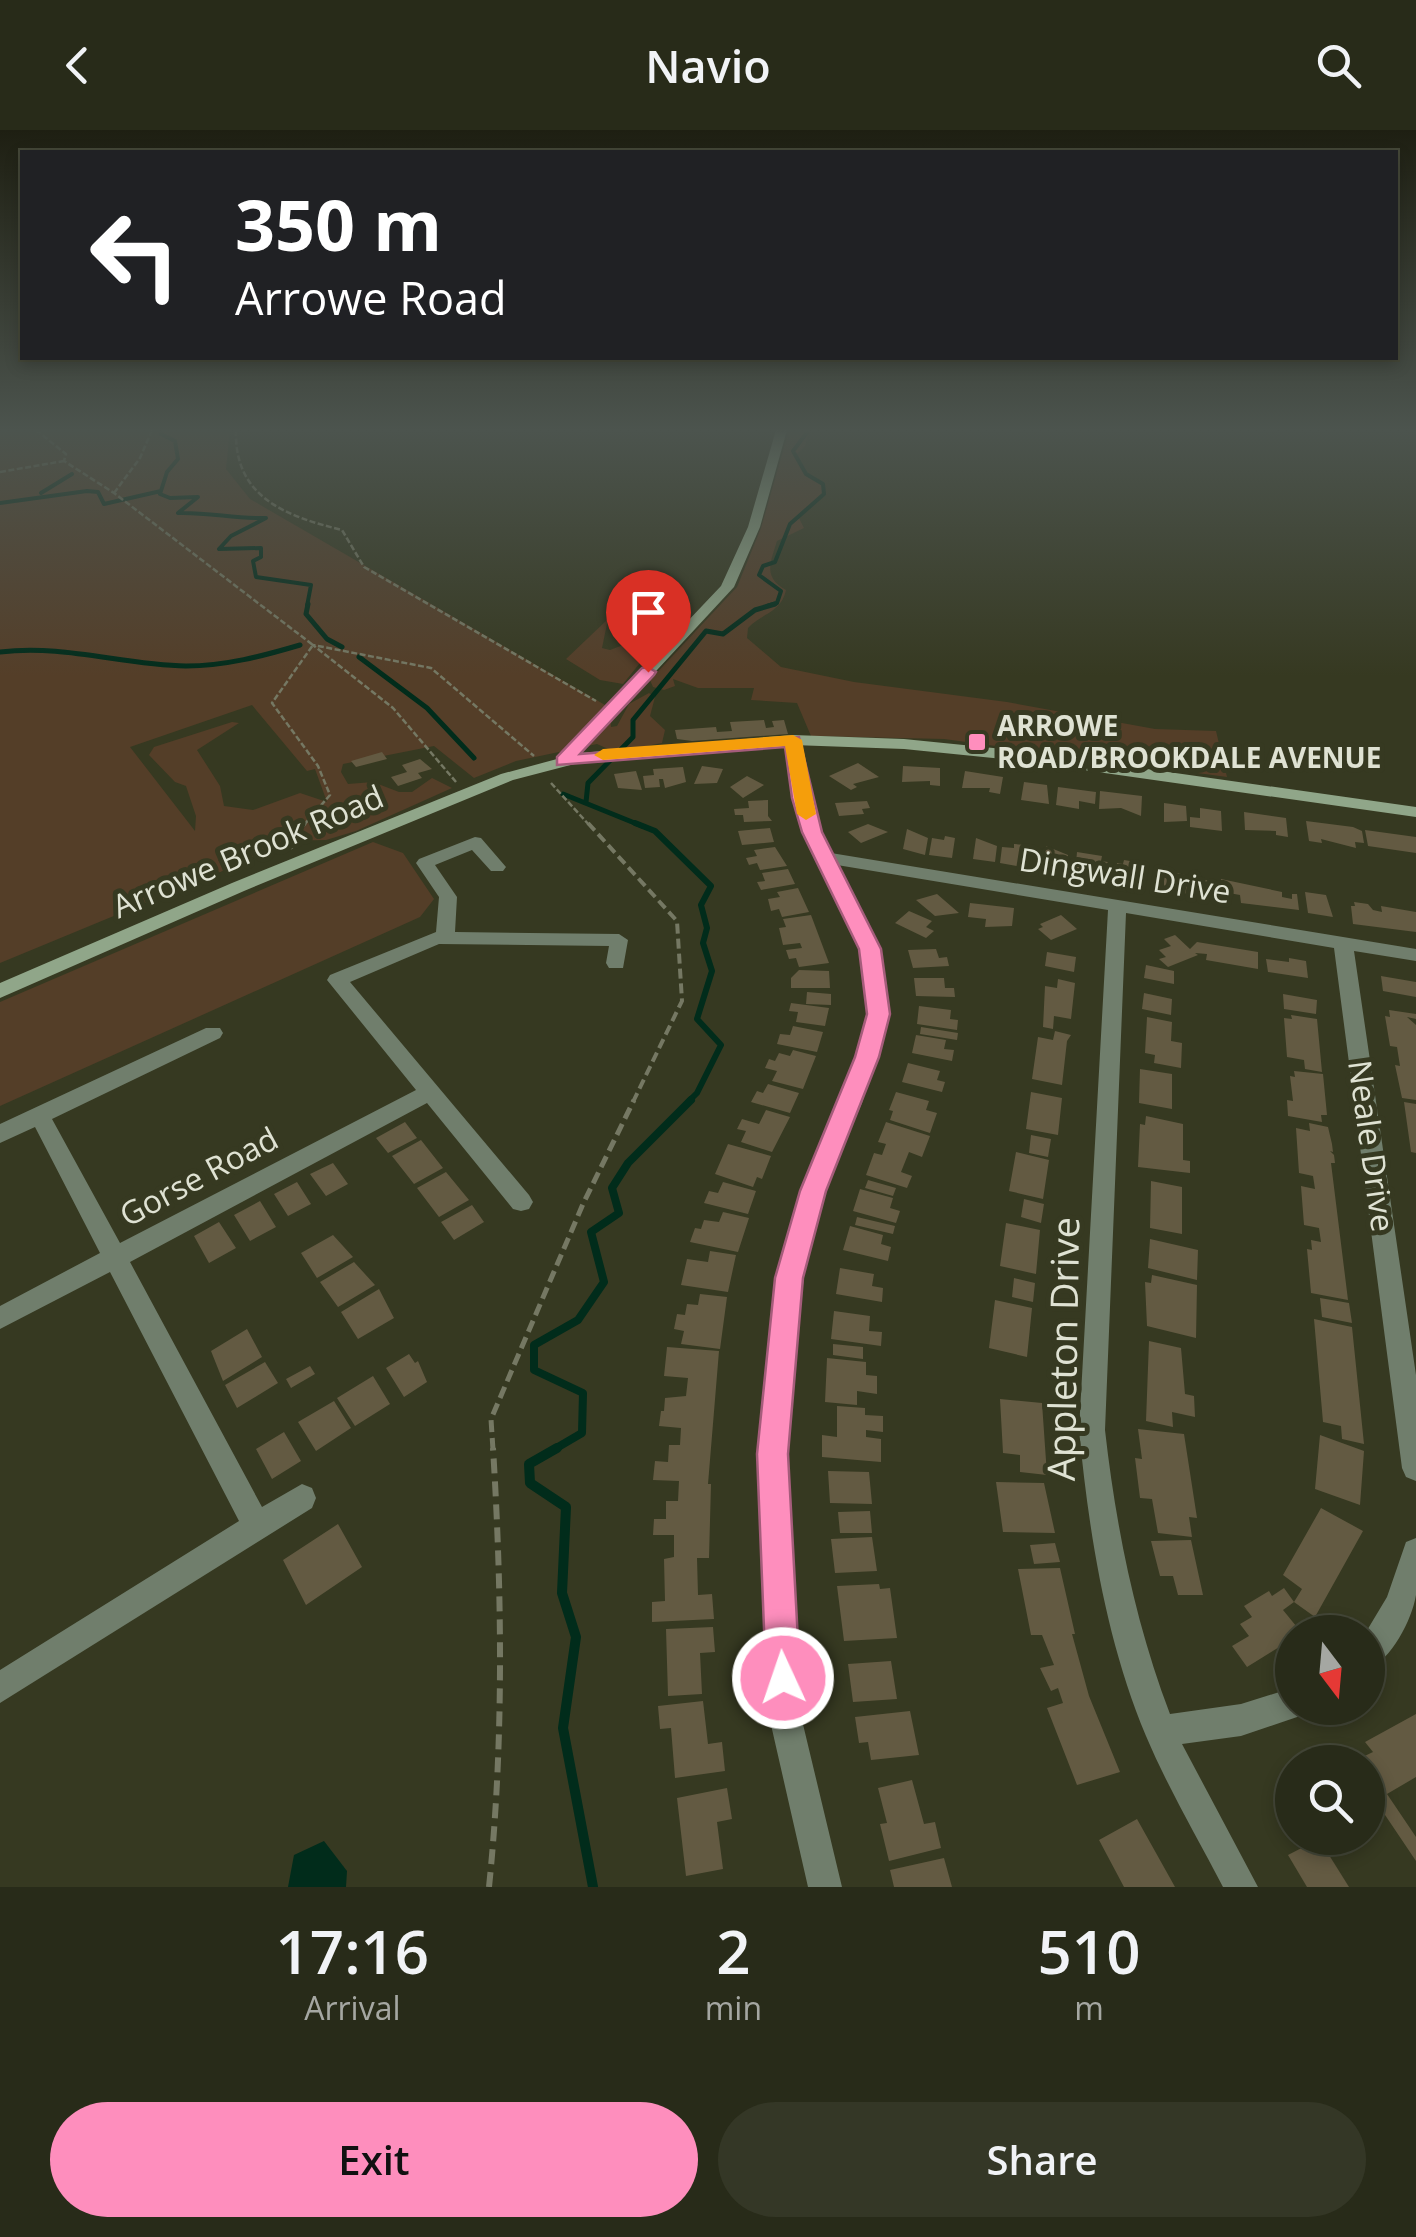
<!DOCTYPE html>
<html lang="en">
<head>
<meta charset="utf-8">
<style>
  :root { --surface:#282b19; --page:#343726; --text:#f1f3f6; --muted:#a5a7a2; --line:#444738; --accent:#fe8ebd }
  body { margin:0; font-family:"Open Sans",sans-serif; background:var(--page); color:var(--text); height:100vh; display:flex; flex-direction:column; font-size:38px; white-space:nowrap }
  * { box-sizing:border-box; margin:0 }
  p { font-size:32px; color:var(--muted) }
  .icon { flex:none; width:55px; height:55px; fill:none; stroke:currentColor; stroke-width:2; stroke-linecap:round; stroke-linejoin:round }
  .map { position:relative; height:1757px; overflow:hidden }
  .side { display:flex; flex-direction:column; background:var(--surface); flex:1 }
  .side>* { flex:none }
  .hud { position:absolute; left:20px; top:20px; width:1378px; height:210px; border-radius:0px; box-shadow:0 5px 15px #0003,0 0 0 2px var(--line); background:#202124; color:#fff; overflow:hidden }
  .needle { width:65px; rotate:164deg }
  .controls { position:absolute; left:1275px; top:1485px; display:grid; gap:20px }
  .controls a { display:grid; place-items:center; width:110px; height:110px; border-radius:50%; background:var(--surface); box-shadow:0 5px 15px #0003,0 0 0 2px var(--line); font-size:50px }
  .pin { position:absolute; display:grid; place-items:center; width:85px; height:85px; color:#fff; margin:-102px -42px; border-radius:50% 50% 50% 0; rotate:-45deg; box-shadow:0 0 10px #0007 }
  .pin .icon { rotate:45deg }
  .me { position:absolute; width:110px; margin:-55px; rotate:357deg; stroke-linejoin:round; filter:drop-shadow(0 0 8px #0008) }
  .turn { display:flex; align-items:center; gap:35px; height:210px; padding:0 50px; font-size:45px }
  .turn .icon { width:130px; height:130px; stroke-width:2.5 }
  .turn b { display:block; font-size:70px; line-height:85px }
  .eta { display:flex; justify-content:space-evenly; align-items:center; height:170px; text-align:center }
  .eta b { font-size:60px; font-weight:600; line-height:70px }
  .primary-button { display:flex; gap:20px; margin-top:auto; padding:20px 50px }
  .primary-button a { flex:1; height:115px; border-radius:60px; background:var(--accent); color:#111; font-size:40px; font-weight:600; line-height:115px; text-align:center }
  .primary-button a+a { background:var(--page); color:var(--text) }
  header { display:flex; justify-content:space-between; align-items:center; height:130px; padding:0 50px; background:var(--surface); font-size:45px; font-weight:600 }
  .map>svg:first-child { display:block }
</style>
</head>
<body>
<header><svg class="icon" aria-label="back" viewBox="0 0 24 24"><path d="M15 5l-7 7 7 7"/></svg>Navio<svg class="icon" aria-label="search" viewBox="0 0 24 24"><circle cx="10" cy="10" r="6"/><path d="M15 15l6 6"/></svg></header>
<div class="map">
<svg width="1416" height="1757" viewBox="0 0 1416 1757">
  <rect width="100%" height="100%" fill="#363921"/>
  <!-- green -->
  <path fill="#543e28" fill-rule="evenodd" d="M0,300H230L226,339L250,369L605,575L610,582L611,597L617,596L629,574L649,563L655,567L650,586L665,600L662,613L615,622L597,614L516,631L474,648L434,616L343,634L341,642L348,654L373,652L399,662H412L432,648L452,658L356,701L326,710L282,711L264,726L218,730L225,740L0,833ZM252,575L307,641L315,639L327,672L300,663L253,680L224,676L220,656L197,620L239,593L232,592L154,617L149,625L175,652L186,656L196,686L195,701L130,617Z
    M789,300H809L805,316L796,325L806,344L823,354L824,364L799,388L804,398L777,411C770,434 763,447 786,460C781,483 762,483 748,498L747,508L781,537L854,552L1007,572L1155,599L1216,601L1227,647L944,609L811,606L797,573L751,570L754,558H698L673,549L675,556L664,560L653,557L650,550L737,457L761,398Z
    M608,489L602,518L610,520L631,512L652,518L623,554L600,550L566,529Z
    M373,712L403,723L434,769L420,787L0,976V872Z"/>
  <!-- water -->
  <path fill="#012c1b" d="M324,1711L347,1741L346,1757H288L294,1725Z"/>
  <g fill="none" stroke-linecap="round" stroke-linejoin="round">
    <!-- stream-far4 -->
    <path stroke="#012c1b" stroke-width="4" d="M163,300L161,304L175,311L178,329L167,342L160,364L170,368L198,367L178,383C209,382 235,389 266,388L231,406L219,419L261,418V427L253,431L256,447L311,455L307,476
      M41,363L72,344
      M0,373L87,361L98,362L104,374L161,361
      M767,476L777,473L781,461L759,445L763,436L775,432L790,394L824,364L823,354L806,344L793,321L809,300"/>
    <!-- stream-far3 -->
    <path stroke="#012c1b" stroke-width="5" d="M308,474L306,484L327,509L342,517
      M0,522C64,514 122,535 186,536C225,536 263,526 300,515
      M359,527L427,578L474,628
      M563,664L642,696
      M586,672L588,653L633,607V590L706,501L723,504L755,480L775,474"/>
    <!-- stream-far2 -->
    <path stroke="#012c1b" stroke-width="6" d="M635,693L655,701L711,756L701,775L707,798L703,813L712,841L697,889L721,915L697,963L688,972"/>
    <!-- stream-far1 -->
    <path stroke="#012c1b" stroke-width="8" d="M553,1320L582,1303L583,1263L534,1240V1215L578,1190L604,1152L591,1102L619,1083L612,1058L628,1033L691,970"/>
    <!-- stream -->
    <path stroke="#012c1b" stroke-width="10" d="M557,1318L529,1334L530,1353L566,1377L562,1463L576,1507L563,1598L593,1757"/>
  </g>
  <!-- building -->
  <path fill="#635a42" d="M649,490L661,493L670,498L658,509L643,505L647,501L639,499Z
    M764,590L766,598L774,597L772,591L784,590L788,604L692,611L677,609L675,600L716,597L717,602L732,601L730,592Z
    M382,622L387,629L356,637L351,631Z
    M420,629L432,639L418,643L422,648L398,656L391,647L407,642L402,635Z
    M858,633L879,647L853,654L857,657L851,660L829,646Z
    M702,636L723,639L717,653L694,654Z
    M903,636L940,638V656L930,655V651L902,652Z
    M683,637L686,652L665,658L663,649H659L660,657L645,658L643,646L654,645L653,639Z
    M636,641L642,660L618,658L614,644Z
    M965,641L1003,647L1000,664L989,662L990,658H962Z
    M747,646L764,655L743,668L730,657Z
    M1024,652L1047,655L1049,674L1021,670Z
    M1058,657L1096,662L1095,674L1079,671V679L1056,675Z
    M1100,661L1142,666L1141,686L1121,678L1099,679Z
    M768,670V686L772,691L744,692L743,685H735L734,679L749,678L748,671Z
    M867,671L870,678L862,679L864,684L839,686L835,673Z
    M1164,673L1186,676L1187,691L1164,692Z
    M1200,678L1221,681L1222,701L1190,697V687L1200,688Z
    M1244,682L1286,688L1288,707L1276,705V701L1245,700Z
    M1306,691L1353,697L1362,701L1364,713L1355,712L1356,718L1321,709L1322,713L1309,711Z
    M868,694L888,702L861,713L848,702Z
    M770,698L774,712L742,715L738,701Z
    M907,699L928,708L925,725L903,719Z
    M1365,700L1416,707V723L1368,716Z
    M945,706L955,708L952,728L929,725L932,708L944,710Z
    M976,708L997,716L995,732L973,729Z
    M1014,714L1025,715L1023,737L1000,733L1002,717L1014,718Z
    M1046,716L1068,725L1067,741L1044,738Z
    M775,717L787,736L760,740L757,733L749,735L746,728L757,726L754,720Z
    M1077,722L1102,726L1101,731L1108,732L1106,747L1075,744Z
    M1124,730L1136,732L1137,753L1115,749L1117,733L1123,734Z
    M788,739L795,754L761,760L757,752L765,751L762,743Z
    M1169,741L1214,752V768L1164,760V750L1154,749L1155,742Z
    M1221,749L1282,762V767L1292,769V764H1297L1299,780L1241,773L1240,765L1229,763L1230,770L1218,768Z
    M798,758L809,782L782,787L779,779L771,781L768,769L780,767L777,762Z
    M1305,762L1326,765L1333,787L1308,783Z
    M937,764L959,783L935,786L916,770Z
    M1354,772L1368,774L1373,780L1382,782L1381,776L1416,782V802L1353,794L1351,776H1355Z
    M970,773L1014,778L1012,796L985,797L986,789L968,787Z
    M909,781L932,791L926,797L934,801L926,808L895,793Z
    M811,785L829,833L799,837L796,828L789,829L786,820L802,818L800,813L783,815L779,798L786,797L783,789Z
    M1061,785L1077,799L1051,810L1038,799L1043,797L1040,794Z
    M1175,805L1190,819L1197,812L1258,822V839L1206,830L1207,824L1195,823L1198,825L1168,837L1159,829L1166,827L1159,820L1171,816L1164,809Z
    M936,819L939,828L947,827L949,836L913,838L908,820Z
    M1047,822L1076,827L1074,842L1045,836Z
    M1289,828L1306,831L1308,848L1268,842L1266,829L1289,832Z
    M1146,835L1174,841V854L1144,848Z
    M799,840L829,841L830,858H791V848Z
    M1381,846L1416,852V867L1383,861Z
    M914,848H944L945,858H954L955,867L916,866Z
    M1058,849L1075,853L1071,889L1054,886L1053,899L1043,897L1045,856L1057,858Z
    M807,862L831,864V875L806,874Z
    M1144,863L1172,869L1171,885L1142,879Z
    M1283,864L1317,870L1316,884L1284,879Z
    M791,873L829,878L825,896L796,892L798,882L789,881Z
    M919,876L951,880L950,889L958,890L957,900L917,894Z
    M1389,880L1416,884V889L1407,887L1416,895V970L1402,968L1395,935L1400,936L1397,917L1390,916L1385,886L1390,887Z
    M1291,885L1317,889L1322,942L1305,939L1304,930L1287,927L1284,888L1292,889Z
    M1147,887L1172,892L1171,911L1182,913L1181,938L1154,933L1155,925L1145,923Z
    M793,896L823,902L817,922L777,914L780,904L790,905Z
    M921,897L958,903L957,910L920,904Z
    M1055,901L1071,905L1067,911L1062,955L1032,949L1038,907L1053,910Z
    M916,905L946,910L944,919L954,920L952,931L912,923Z
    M793,920L816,926L803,959L772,951L777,941L765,938L769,929L775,931L779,923L790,926Z
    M908,933L940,941L937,950L945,952L942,962L902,952Z
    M1140,939L1172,944V979L1139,973Z
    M1294,941L1323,944L1327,985H1321L1322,992L1288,986L1287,970L1293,971L1290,946L1295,947Z
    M768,954L799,963L790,983L751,972L757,961L763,963Z
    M896,962L929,971L926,980L937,983L930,1003L890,990L893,981L889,980Z
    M1031,962L1062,968L1058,1005L1026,999Z
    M1404,972L1416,974V1023L1411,1022Z
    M766,980L790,987L772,1022L741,1012L746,1001L737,999L742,989L759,994Z
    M1146,986L1183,994V1030L1190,1031V1043L1138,1037L1140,994L1145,995Z
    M405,992L417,1008L388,1023L376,1008Z
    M886,992L930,1006L922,1027L909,1022L901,1042L912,1046L907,1058L866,1045L874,1023L882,1025L886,1014L878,1012Z
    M1309,993L1328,997L1332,1014L1333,1022L1330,1021L1334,1025L1335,1033H1331L1348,1170L1311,1163L1307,1119L1312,1120L1311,1110L1321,1112L1319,1098L1304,1095L1301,1056L1315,1059L1313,1046L1299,1043L1296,998L1310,1001Z
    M1031,1005L1051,1009L1048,1027L1029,1023Z
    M421,1010L443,1038L414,1054L392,1026Z
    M728,1014L771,1026L762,1049L757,1047L753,1057L715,1044Z
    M1016,1022L1049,1030L1043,1069L1009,1061Z
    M333,1033L348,1054L326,1066L310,1044Z
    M446,1042L469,1070L439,1087L417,1058Z
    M868,1050L896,1058L893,1066L865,1058Z
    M1151,1051L1182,1057V1104L1150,1098Z
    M297,1052L311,1074L288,1086L274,1064Z
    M723,1052L756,1061L748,1084L704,1073L709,1061L718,1063Z
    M860,1059L893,1068L890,1078L900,1081L896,1093L853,1081Z
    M1024,1069L1044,1074L1041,1093L1021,1087Z
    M260,1071L276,1097L250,1111L234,1085Z
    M472,1075L484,1092L454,1110L441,1092Z
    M723,1082L749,1088L738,1122L690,1112L695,1098L701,1099L704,1090L719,1092Z
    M857,1087L895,1096L893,1104L855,1095Z
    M219,1092L236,1118L209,1133L194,1106Z
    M1006,1093L1040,1100L1036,1144L1000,1136Z
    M850,1096L883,1105L881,1114L891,1117L888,1131L843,1120Z
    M333,1105L353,1127L317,1148L301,1123Z
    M1150,1109L1198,1120L1197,1150L1148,1138Z
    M710,1121L736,1125L728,1162L681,1155L687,1129L708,1132Z
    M354,1132L375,1155L338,1177L320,1152Z
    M840,1138L874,1144L872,1156L883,1158L882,1172L836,1164Z
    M1152,1145L1197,1155L1196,1208L1147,1196L1145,1152L1151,1153Z
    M1014,1148L1035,1153L1033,1172L1012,1167Z
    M379,1159L394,1188L358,1209L341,1182Z
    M700,1164L727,1167L720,1219L681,1214L684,1201L674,1199L677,1184L685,1185L687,1174L698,1175Z
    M1320,1168L1349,1173L1352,1193L1322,1187Z
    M995,1170L1032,1178L1027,1227L989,1218Z
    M834,1181L870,1186L869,1201L882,1202L881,1216L831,1209Z
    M1314,1189L1352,1197L1364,1314L1342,1309L1341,1296L1323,1292Z
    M247,1199L262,1227L223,1251L211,1221Z
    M1149,1211L1181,1218L1185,1264L1194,1266L1195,1287L1172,1282L1173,1297L1146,1291Z
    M833,1214L863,1217V1229L833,1225Z
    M667,1217L719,1221L708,1354H711L709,1428H697L698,1465L712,1464L714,1489L652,1492V1472L665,1471L664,1429L674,1427V1405H653L654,1389H666V1371H678L679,1351L653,1350L655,1331L668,1332L669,1315H680L681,1298L659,1296L661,1281H664L665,1268L686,1266L688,1248L664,1246Z
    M409,1224L415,1233L418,1231L427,1252L404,1267L386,1238Z
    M827,1228L866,1232V1245L877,1246V1264L857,1261V1275L825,1272Z
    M265,1232L278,1253L237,1278L225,1255Z
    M310,1236L315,1244L291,1258L286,1249Z
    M373,1246L390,1274L355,1296L337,1268Z
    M1000,1269L1042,1273L1047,1345L1020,1342V1325L1003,1323Z
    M334,1271L351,1298L316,1321L298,1292Z
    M837,1276L865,1278V1285L883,1286V1302L866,1300V1307L881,1309V1332L822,1327V1305L837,1307Z
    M1138,1299L1184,1304L1197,1388L1189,1387L1192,1407L1158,1403L1152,1369L1140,1368L1135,1328L1142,1329Z
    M284,1302L301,1331L272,1349L256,1319Z
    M1320,1305L1364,1321L1360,1375L1315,1359Z
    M828,1341L869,1342L872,1374L830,1373Z
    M996,1352L1044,1353L1055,1403L1003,1402Z
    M1321,1378L1363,1401L1315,1487L1294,1472L1283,1480L1301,1502H1292V1509L1247,1537L1232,1516L1249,1506L1240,1494L1252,1487L1244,1476L1269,1461L1272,1466L1284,1458L1294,1472L1302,1459L1283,1445Z
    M870,1381L872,1403H840L838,1382Z
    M338,1394L362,1437L306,1475L283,1430Z
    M872,1407L877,1441L835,1443L831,1409Z
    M1191,1410L1203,1465H1178L1173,1446H1160L1151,1411Z
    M1055,1413L1060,1432L1034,1434L1030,1415Z
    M1060,1438L1075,1504H1072L1089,1566L1120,1642L1077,1655L1047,1578L1063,1573L1058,1558L1051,1561L1040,1538L1054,1535L1042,1505H1031L1018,1439Z
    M879,1454L880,1459L890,1458L897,1508L844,1511L837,1456Z
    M713,1497L715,1522L700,1523L702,1564L668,1566L666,1499Z
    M891,1531L897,1569L853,1572L848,1534Z
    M703,1571L708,1614L722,1612L725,1641L675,1648L671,1598L660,1599L658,1576Z
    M910,1581L919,1625L871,1630L868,1612L859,1613L855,1587Z
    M1416,1584V1647L1387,1664L1416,1707V1731L1381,1679L1368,1686V1632H1352L1373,1622L1365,1612Z
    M912,1650L924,1694L935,1692L941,1718L889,1731L880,1694L887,1693L878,1658Z
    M727,1658L732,1689L717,1692L723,1739L686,1746L677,1668Z
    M1137,1689L1170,1748L1175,1757H1124L1099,1710Z
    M1319,1709L1349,1757H1307L1288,1725Z
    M944,1728L952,1757H894L890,1740Z"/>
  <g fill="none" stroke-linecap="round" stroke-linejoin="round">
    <!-- path-far3 -->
    <path stroke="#757863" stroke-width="2.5" stroke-dasharray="6 2.5" stroke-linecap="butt" d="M36,300L66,324L64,331L114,363L313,515L272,573L318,636L330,665L303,696
      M236,300C234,367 285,386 342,400L364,437L596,571
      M0,342L64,331
      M114,363L140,328L152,300
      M456,652L393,578L313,515L431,538L534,626
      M551,653L590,696"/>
    <!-- path-far2 -->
    <path stroke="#757863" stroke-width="4" stroke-dasharray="10 5" stroke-linecap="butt" d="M588,693L677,791L682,871L633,972
      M292,719L288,713L305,693"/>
    <!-- path-far1 -->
    <path stroke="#757863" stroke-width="5" stroke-dasharray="12 6" stroke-linecap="butt" d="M493,1320L491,1289L583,1074L634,970"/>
    <!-- path -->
    <path stroke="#757863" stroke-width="6" stroke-dasharray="15 8" stroke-linecap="butt" d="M489,1757C504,1612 502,1463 493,1318"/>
    <!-- street -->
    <path fill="#707e6c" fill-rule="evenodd" d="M793,605L801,610L809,668L831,723L1416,819V831L1354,821L1416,1245V1351L1406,1347L1402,1338L1334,818L1126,783L1105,1300C1116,1397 1135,1492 1170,1584L1241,1574L1292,1558V1578H1306L1303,1585L1241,1606L1182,1614L1258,1757H1223C1197,1707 1168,1658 1146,1606C1106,1510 1089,1404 1079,1300L1108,780L837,735L880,819L889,884L862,973L824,1061L808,1116L788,1271L787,1325L801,1586L842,1757H808L769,1586L759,1325L762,1271L784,1116L802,1061L840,973L869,884L860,819L803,702L793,668L785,610Z
      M475,707L481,708L506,737L503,741H491L472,720L435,735L457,767L455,802L619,804L628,810L623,838H609L606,833L609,816L439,814L350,852L529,1065L533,1072L529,1079L521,1081L513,1079L427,973L130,1132L262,1377L302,1354L312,1358L316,1368L312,1378L0,1573V1540L239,1391L110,1142L0,1199V1176L100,1123L35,997L0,1013V994L206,898H220L223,903L220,908L52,989L120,1113L416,960L327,850L330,845L436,802L439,767L416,733L419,729Z
      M1416,1408C1416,1426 1416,1447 1416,1465C1412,1490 1391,1530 1368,1539L1366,1502L1387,1467L1406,1412Z"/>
    <!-- secondary -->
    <path fill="#90a689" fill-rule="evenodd" d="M776,300H787L760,397L734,457L580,623L793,605L904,609L1013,620L1416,677V687L1013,630L904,619L793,615L582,632L513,650L244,761L0,868V853L232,753L501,644L557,629L721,456L748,397Z"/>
  </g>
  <!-- sky -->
  <linearGradient id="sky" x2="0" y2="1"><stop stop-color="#1e1f12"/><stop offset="0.55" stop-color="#4c544e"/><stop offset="1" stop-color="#4c544e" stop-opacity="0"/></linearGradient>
  <rect width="1416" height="546" fill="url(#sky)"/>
  <!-- route -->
  <path fill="#fe8ebd" stroke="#a55c7b" stroke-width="2.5" d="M648,537L656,542L654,545L580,624L799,607L822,702L881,819L890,884L879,927L826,1061L803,1148L788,1324L800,1548L795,1561L783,1566L771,1561L766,1548L757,1324L775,1148L800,1061L855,927L867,884L859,819L802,702L792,668L785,617L557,635V627L642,538Z"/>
  <!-- slow -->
  <path fill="#f59e0b" d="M793,605L802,610L816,684L806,690L797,684L785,616L603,630L594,625L603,619Z"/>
  <!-- markers -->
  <rect fill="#fe8ebd" stroke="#363921" stroke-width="4" x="967" y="602" width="20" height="20" rx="5"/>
  <g text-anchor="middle" stroke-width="10" stroke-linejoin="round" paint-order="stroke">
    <!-- far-poi labels -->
    <g font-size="28" font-weight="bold" fill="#dfe2d3" stroke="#363921" text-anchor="start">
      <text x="997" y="606">ARROWE<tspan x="997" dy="32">ROAD/BROOKDALE AVENUE</tspan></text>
    </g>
    <!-- street labels -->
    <g font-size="32" fill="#dfe2d3" stroke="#363921">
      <text transform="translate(248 722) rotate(-23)" y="11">Arrowe Brook Road</text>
      <text transform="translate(1125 746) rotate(9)" y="11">Dingwall Drive</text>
      <text transform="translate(1371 1016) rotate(82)" y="11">Neale Drive</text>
      <text transform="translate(199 1047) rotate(-28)" y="11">Gorse Road</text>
    </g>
    <!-- near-street labels -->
    <g font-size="38" fill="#dfe2d3" stroke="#363921">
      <text transform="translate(1064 1219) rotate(-89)" y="13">Appleton Drive</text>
    </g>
  </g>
</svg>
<div class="controls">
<a><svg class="needle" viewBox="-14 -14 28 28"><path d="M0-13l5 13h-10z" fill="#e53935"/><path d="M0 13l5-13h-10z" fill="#a5a7a2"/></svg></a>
<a><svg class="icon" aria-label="search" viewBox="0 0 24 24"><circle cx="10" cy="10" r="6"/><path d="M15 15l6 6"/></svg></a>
</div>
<div class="pin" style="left:648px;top:542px;background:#d93025"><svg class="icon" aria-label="arrive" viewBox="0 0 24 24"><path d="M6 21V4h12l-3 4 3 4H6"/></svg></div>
<svg class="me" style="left:783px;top:1548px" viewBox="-20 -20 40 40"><circle r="17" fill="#fe8ebd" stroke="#fff" stroke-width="3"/><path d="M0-11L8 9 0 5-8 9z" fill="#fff"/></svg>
<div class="hud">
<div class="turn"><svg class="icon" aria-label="left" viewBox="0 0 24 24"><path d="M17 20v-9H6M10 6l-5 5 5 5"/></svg><div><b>350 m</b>Arrowe Road</div></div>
</div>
</div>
<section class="side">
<div class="eta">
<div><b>17:16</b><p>Arrival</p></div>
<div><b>2</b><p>min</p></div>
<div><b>510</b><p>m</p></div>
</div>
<div class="primary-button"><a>Exit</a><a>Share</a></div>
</section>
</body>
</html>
